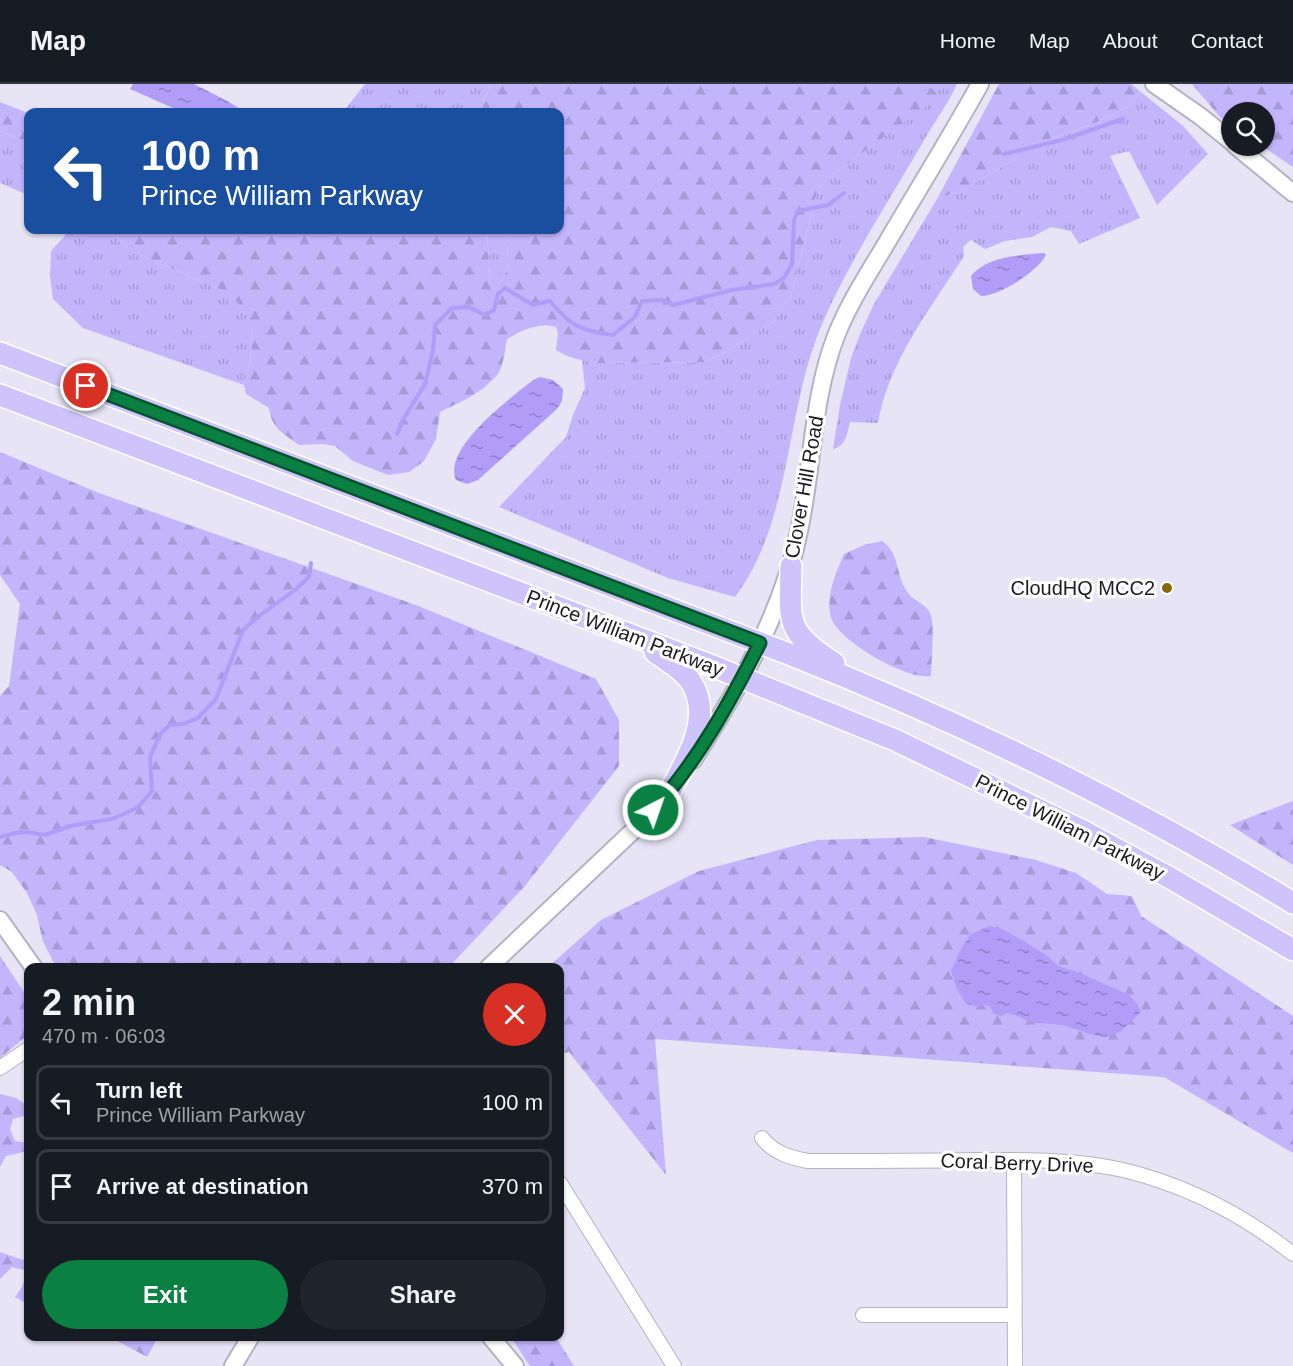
<!DOCTYPE html>
<html lang="en">
<head>
<meta charset="utf-8">
<style>
  :root { --surface:#171b24; --page:#20242c; --text:#f1f3f6; --muted:#9ea1a6; --line:#363941; --accent:#0b8043 }
  body { margin:0; font-family:Arial,sans-serif; background:var(--page); color:var(--text); height:100vh; display:flex; flex-direction:column; font-size:22px; white-space:nowrap }
  * { box-sizing:border-box; margin:0 }
  p { font-size:20px; color:var(--muted) }
  .icon { flex:none; width:33px; height:33px; fill:none; stroke:currentColor; stroke-width:2; stroke-linecap:round; stroke-linejoin:round }
  .map { position:relative; flex:1; overflow:hidden }
  .sheet { position:absolute; left:24px; top:879px; width:540px; height:378px; display:flex; flex-direction:column; background:var(--surface); border-radius:12px; box-shadow:0 2px 4px #0004 }
  .sheet>* { flex:none }
  .guide { position:absolute; left:24px; top:24px; width:540px; height:126px; border-radius:12px; box-shadow:0 2px 4px #0004; background:#1a4fa0; color:#fff; overflow:hidden }
  .buttons { position:absolute; left:1221px; top:18px; display:grid; gap:12px }
  .buttons a { display:grid; place-items:center; width:54px; height:54px; border-radius:50%; background:var(--surface); box-shadow:0 2px 4px #0004; font-size:30px }
  .pin { position:absolute; display:grid; place-items:center; width:51px; height:51px; color:#fff; margin:-26px; border:3px solid #fff; border-radius:50%; box-shadow:0 2px 6px #0007 }
  .me { position:absolute; width:66px; margin:-33px; rotate:41deg; stroke-linejoin:round; filter:drop-shadow(0 0 4px #0008) }
  .turn { display:flex; align-items:center; gap:21px; height:126px; padding:0 18px; font-size:27px }
  .turn .icon { width:78px; height:78px; stroke-width:2.5 }
  .turn b { display:block; font-size:42px; line-height:51px }
  .round { display:grid; place-items:center; flex:none; width:63px; height:63px; border-radius:32px; background:var(--page) }
  .overview { display:flex; align-items:center; justify-content:space-between; height:102px; padding:0 18px }
  h1 { font-size:36px; font-weight:600; line-height:45px }
  .cta { display:flex; gap:12px; margin-top:auto; padding:12px 18px }
  .cta a { flex:1; height:69px; border-radius:36px; background:var(--accent); color:#fff; font-size:24px; font-weight:600; line-height:69px; text-align:center }
  .cta a+a { background:var(--page); color:var(--text) }
  ul { padding:0; list-style:none }
  li { display:flex; align-items:center; gap:18px; height:75px; margin:0 12px 9px; padding:0 6px; border:3px solid var(--line); border-radius:12px }
  li div { flex:1 }
  li b { display:block; font-size:22px }
  li em { font-style:normal }
  header { display:flex; align-items:center; gap:36px; box-sizing:border-box; height:84px; padding:0 30px; background:var(--surface); border-bottom:2px solid var(--line) }
  header strong { font-size:28px }
  nav { display:flex; gap:33px; margin-inline-start:auto; font-size:21px }
  .map>svg:first-child { display:block }
</style>
</head>
<body>
<header>
<strong>Map</strong>
<nav><a>Home</a><a>Map</a><a>About</a><a>Contact</a></nav>
</header>
<div class="map">
<svg width="1293" height="1282" viewBox="0 0 1293 1282">
  <defs>
    <pattern id="grass-tufts" width="24" height="20" patternUnits="userSpaceOnUse" patternTransform="scale(1.5)"><rect width="24" height="20" fill="#c2b5fc"/><path d="M3 7l-1-3M5 7V3M7 7l1-3M15 17l-1-3M17 17v-4M19 17l1-3" fill="none" stroke="#a69bd8"/></pattern>
    <pattern id="forest-firs" width="22" height="20" patternUnits="userSpaceOnUse" patternTransform="scale(1.5)"><rect width="22" height="20" fill="#c2b5fc"/><path d="M5 1l3.5 6h-7zM16 11l3.5 6h-7z" fill="#a69bd8"/></pattern>
    <pattern id="water-ripples" width="26" height="14" patternUnits="userSpaceOnUse" patternTransform="scale(1.5)"><rect width="26" height="14" fill="#b19df8"/><path d="M2 4q2-2 4 0t4 0M15 11q2-2 4 0t4 0" fill="none" stroke="#8f7fc8"/></pattern>
  </defs>
  <rect width="100%" height="100%" fill="#e7e4f6"/>
  <!-- grass -->
  <path fill="url(#grass-tufts)" d="M365,0H491L483,18V28H343Z
    M926,0H957C949,18 937,34 927,51C891,114 845,183 818,250C785,335 791,438 735,513L668,494L499,423L566,353L573,331L585,304L582,276L598,279L705,278L722,270L774,237L792,209L818,104L836,88L939,12Z
    M1141,8L1183,42L1208,70L1157,121L1129,67L1110,72L1140,134L1079,160L1071,147L1051,143L1032,153L1005,157L985,165L971,156L963,163L964,172C931,224 888,278 878,339L850,338C847,350 846,362 833,365L840,321L851,274L860,250L874,220L937,115L963,106L1015,75L1024,62L1069,49L1107,34L1129,22Z
    M0,47L28,59V111L0,99Z
    M70,146H116L118,157L131,167L228,209L248,229L253,248L250,277L244,301L83,244L53,215L50,192L51,167Z
    M487,146H505C507,167 514,187 496,202L490,198Z"/>
  <!-- forest -->
  <path fill="url(#forest-firs)" d="M491,0H926L940,12L836,88L818,104L792,209L774,237L722,270L705,278L598,279C581,276 571,275 556,266L558,249L556,243C539,238 522,246 507,255C505,265 504,279 499,288C485,308 461,318 440,328L436,355L424,377L409,388L388,391L353,377L335,362L323,360L299,361C283,349 272,345 269,324L246,310L244,301L250,277L253,248L247,229L228,209L131,167L118,157L116,146H487L490,198L496,202C514,187 507,167 505,146H560V28H483V19Z
    M999,0H1131L1141,8L1129,22L1107,34L1069,49L1024,62L1015,75L963,106L937,115Z
    M1192,0H1293V83L1262,62H1264V28H1232L1231,41L1220,33Z
    M0,18L28,29V59L0,47Z
    M0,368L99,409L416,521L596,595L619,636V682L525,802L449,883H56L43,858L37,831L27,809L12,788L0,781V612L9,602L20,520L0,491Z
    M882,457C899,468 896,490 906,506C912,518 927,518 931,532C935,543 931,578 931,592C909,597 837,557 831,533C825,513 836,489 844,470L864,461Z
    M1293,717V781L1230,741Z
    M924,753L1036,776L1076,789L1107,810L1132,812L1141,832L1293,932V1069L1164,993L655,955L666,1091L569,968L560,970V884H547L601,836L699,787L817,756Z
    M0,872L28,914V951L0,974Z
    M0,1010L16,1014L25,1020L24,1032L13,1035L10,1045L15,1057L28,1059V1067L6,1072L0,1083Z
    M28,1167V1220L15,1213L22,1203L28,1187L12,1183L0,1195V1168L23,1176Z
    M110,1253H158L147,1273Z
    M511,1253H556L574,1282H530Z"/>
  <!-- water -->
  <path fill="url(#water-ripples)" d="M133,0H194L229,18L237,23L240,28H182L130,5Z
    M1044,169L1046,171C1038,187 1000,212 981,212L973,205L971,192C987,172 1020,171 1044,169Z
    M540,293L553,296L563,305L562,317L557,325L478,396L467,400L456,396C442,364 511,314 533,296Z
    M989,842L1002,845L1024,857L1049,873L1058,882L1080,889L1129,911L1137,920L1141,928L1120,948L1106,953L1093,951L1063,941L1028,938L1018,932L1007,929L1002,932L994,930L990,922L984,921L980,923L966,920L956,903L951,887L961,865L970,851Z"/>
  <g fill="none" stroke-linecap="round" stroke-linejoin="round">
    <!-- stream -->
    <path stroke="#b19df8" stroke-width="4" d="M1004,70L1062,56L1123,35
      M397,350L404,334L425,300L433,267L435,241L452,224L469,223L485,231L494,226L498,210L505,204L533,221L550,217C572,243 579,246 613,251L635,233L642,217L662,216L673,221L732,206L774,200L784,194L792,180L794,136L798,127L828,121L844,109
      M0,753L15,749L26,748L45,751L70,742L112,735L137,724L152,707L150,673L161,649L170,641L183,640L198,634L216,615L243,546L259,532L295,506L309,493L311,479"/>
    <defs>
      <path id="minor" d="M0,984L28,965
        M762,1054C774,1069 791,1074 808,1077C865,1077 921,1077 977,1076C1026,1076 1075,1075 1123,1086C1186,1101 1242,1130 1293,1170
        M1014,1076L1015,1282
        M560,1099L674,1282
        M863,1231H1015"/>
      <path id="tertiary" d="M1154,0L1200,32L1232,58
        M1236,62L1293,109
        M693,676C738,606 782,530 799,447C813,382 812,314 836,252C849,219 868,190 886,160C917,107 950,54 980,0
        M0,836L34,884
        M488,884L637,743L676,699
        M490,1252L515,1282
        M233,1282L251,1252"/>
      <path id="trunk" d="M0,269L789,570C963,639 1133,721 1293,819
        M0,311L710,581L895,656L1083,747L1172,795L1293,866
        M791,482C790,537 784,547 834,579
        M655,568C667,577 683,585 691,598C714,634 686,677 669,709"/>
    </defs>
    <!-- minor casing -->
    <use href="#minor" stroke="#b5b2c4" stroke-width="16"/>
    <!-- tertiary casing -->
    <use href="#tertiary" stroke="#b5b2c4" stroke-width="20"/>
    <!-- trunk casing -->
    <use href="#trunk" stroke="#fff" stroke-width="24"/>
    <!-- minor -->
    <use href="#minor" stroke="#fff" stroke-width="14"/>
    <!-- tertiary -->
    <use href="#tertiary" stroke="#fff" stroke-width="16"/>
    <!-- trunk -->
    <use href="#trunk" stroke="#cec3fa" stroke-width="21"/>
  </g>
  <g fill="none" stroke-linecap="round" stroke-linejoin="round">
    <defs>
      <path id="route" d="M86,302L760,559C730,618 698,677 653,726"/>
    </defs>
    <!-- route casing -->
    <use href="#route" stroke="#07532c" stroke-width="15"/>
    <!-- route -->
    <use href="#route" stroke="#0b8043" stroke-width="10"/>
  </g>
  <!-- markers -->
  <circle fill="#8b6606" stroke="#fff" stroke-width="2" cx="1167" cy="504" r="6"/>
  <g text-anchor="middle" stroke-width="6" stroke-linejoin="round" paint-order="stroke">
    <!-- street labels -->
    <g font-size="20" fill="#1c1b21" stroke="#fff">
      <text transform="translate(804 403) rotate(-80)" y="7">Clover Hill Road</text>
      <text transform="translate(625 549) rotate(21)" y="7">Prince William Parkway</text>
      <text transform="translate(1070 743) rotate(27)" y="7">Prince William Parkway</text>
      <text transform="translate(1017 1079) rotate(2)" y="7">Coral Berry Drive</text>
    </g>
    <!-- poi labels -->
    <g font-size="20" fill="#1c1b21" stroke="#fff" text-anchor="end">
      <text x="1155" y="511">CloudHQ MCC2</text>
    </g>
  </g>
</svg>
<div class="buttons">
<a><svg class="icon" aria-label="search" viewBox="0 0 24 24"><circle cx="10" cy="10" r="6"/><path d="M15 15l6 6"/></svg></a>
</div>
<div class="pin" style="left:86px;top:302px;background:#d93025"><svg class="icon" aria-label="arrive" viewBox="0 0 24 24"><path d="M6 21V4h12l-3 4 3 4H6"/></svg></div>
<svg class="me" style="left:653px;top:726px" viewBox="-20 -20 40 40"><circle r="17" fill="#0b8043" stroke="#fff" stroke-width="3"/><path d="M0-11L8 9 0 5-8 9z" fill="#fff"/></svg>
<div class="guide">
<div class="turn"><svg class="icon" aria-label="left" viewBox="0 0 24 24"><path d="M17 20v-9H6M10 6l-5 5 5 5"/></svg><div><b>100 m</b>Prince William Parkway</div></div>
</div>
<section class="sheet">
<div class="overview"><div><h1>2 min</h1><p>470 m · 06:03</p></div><a class="round" style="background:#d93025;color:#fff"><svg class="icon" aria-label="close" viewBox="0 0 24 24"><path d="M6 6l12 12M18 6L6 18"/></svg></a></div>
<ul>
<li><svg class="icon" aria-label="left" viewBox="0 0 24 24"><path d="M17 20v-9H6M10 6l-5 5 5 5"/></svg><div><b>Turn left</b><p>Prince William Parkway</p></div><em>100 m</em></li>
<li><svg class="icon" aria-label="arrive" viewBox="0 0 24 24"><path d="M6 21V4h12l-3 4 3 4H6"/></svg><div><b>Arrive at destination</b></div><em>370 m</em></li>
</ul>
<div class="cta"><a>Exit</a><a>Share</a></div>
</section>
</div>
</body>
</html>
